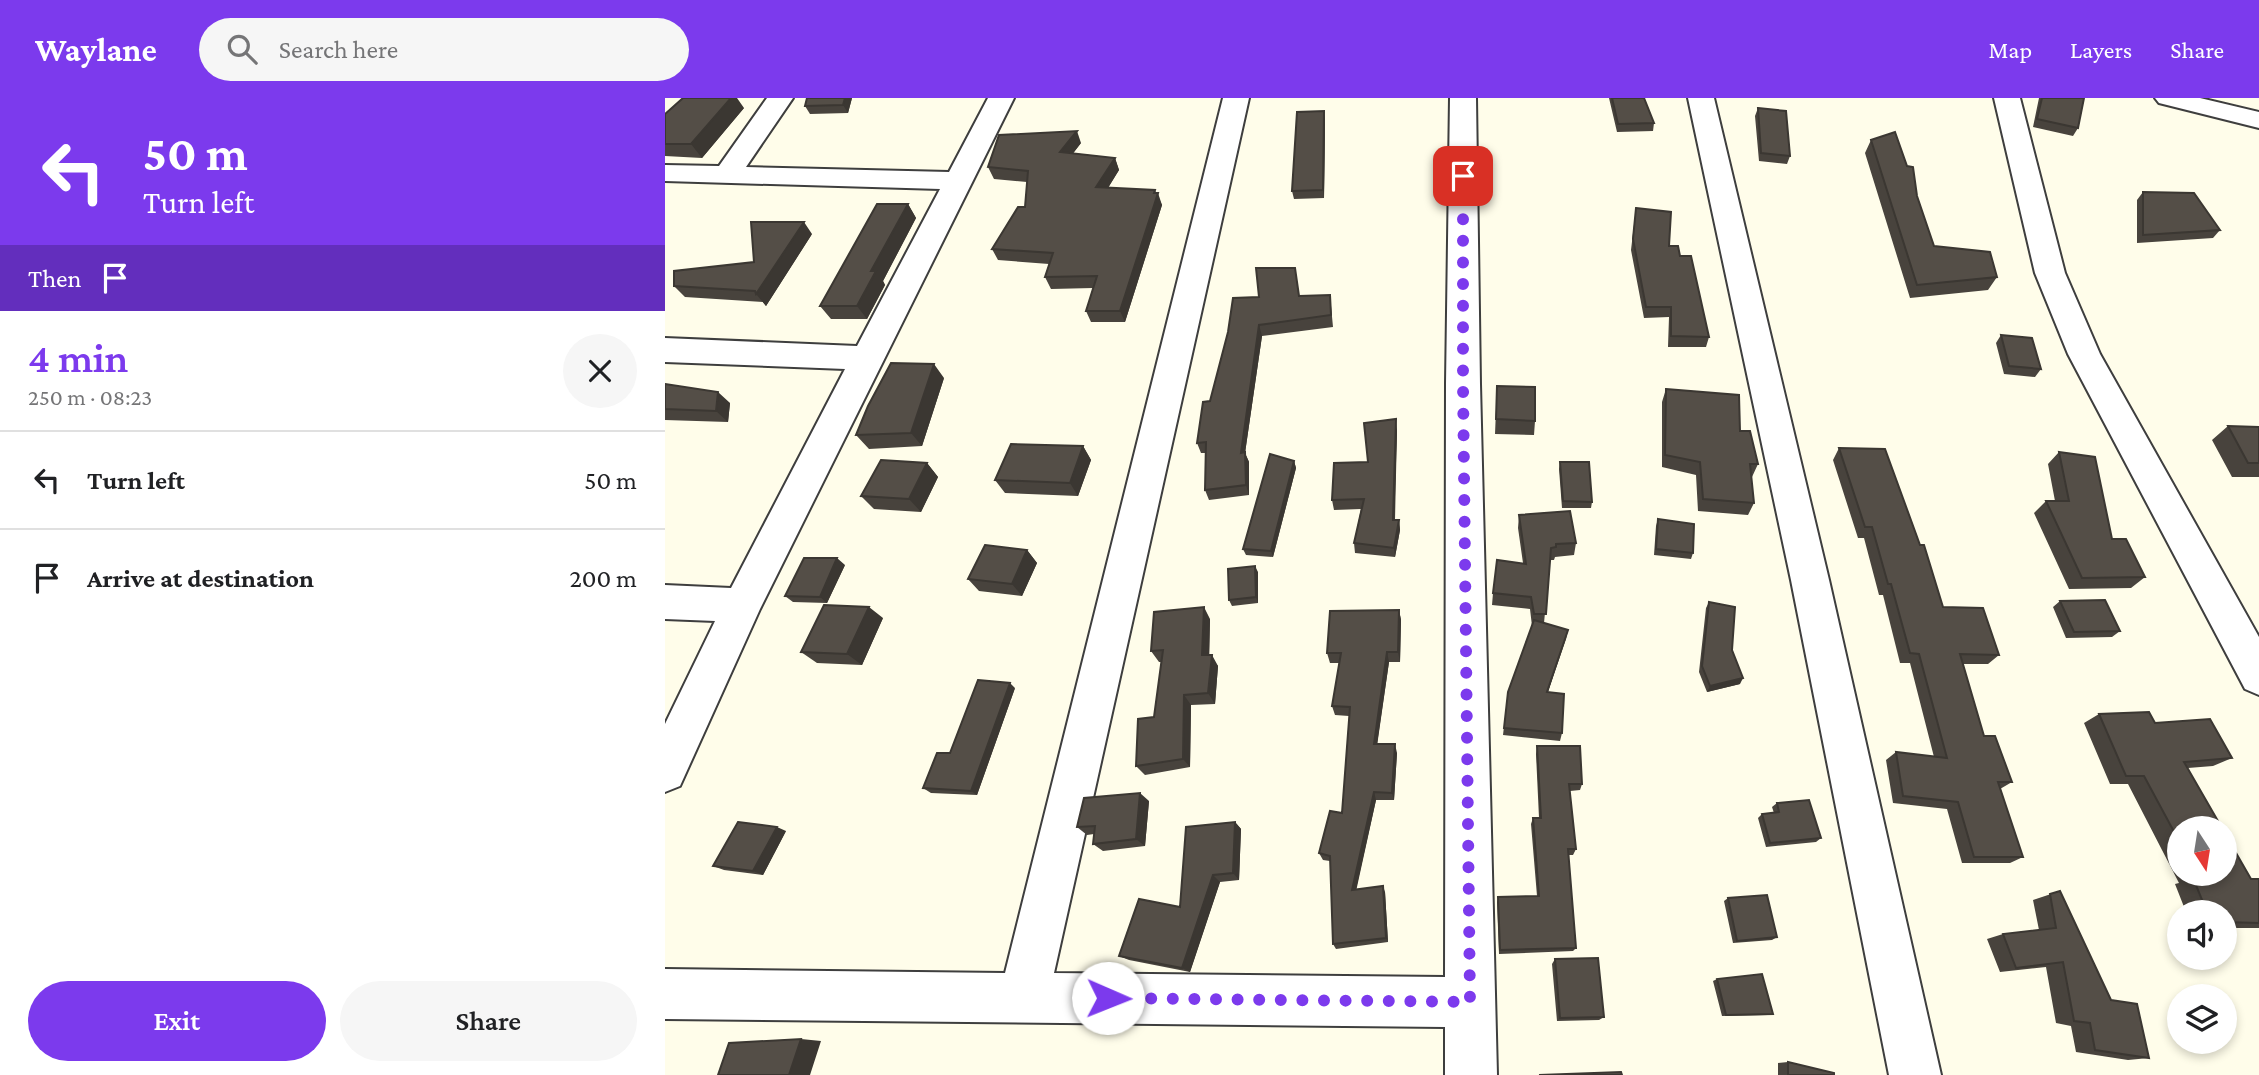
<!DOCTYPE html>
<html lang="en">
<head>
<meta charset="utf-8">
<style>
  :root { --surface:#fff; --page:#f6f6f6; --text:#202124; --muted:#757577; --line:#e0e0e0; --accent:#7c3aed }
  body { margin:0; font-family:"Crimson Pro",serif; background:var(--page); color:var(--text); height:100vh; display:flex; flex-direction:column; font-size:26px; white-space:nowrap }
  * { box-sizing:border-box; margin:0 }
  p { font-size:23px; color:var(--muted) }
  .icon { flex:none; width:38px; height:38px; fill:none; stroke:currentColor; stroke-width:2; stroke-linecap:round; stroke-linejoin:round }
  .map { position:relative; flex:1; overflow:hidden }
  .panel { display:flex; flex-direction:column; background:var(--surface); width:665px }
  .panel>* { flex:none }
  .hud { background:#7c3aed; color:#fff; overflow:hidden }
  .needle { width:46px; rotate:168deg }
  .controls { position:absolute; left:1502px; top:718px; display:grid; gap:14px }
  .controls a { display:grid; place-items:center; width:70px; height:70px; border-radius:50%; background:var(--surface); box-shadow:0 4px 10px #0003; font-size:35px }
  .pin { position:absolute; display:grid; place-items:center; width:60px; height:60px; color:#fff; margin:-30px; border-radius:14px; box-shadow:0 4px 10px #0006 }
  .me { position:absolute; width:77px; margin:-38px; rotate:91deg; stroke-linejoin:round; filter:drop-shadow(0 0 5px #0008) }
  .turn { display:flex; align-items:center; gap:24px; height:147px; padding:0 28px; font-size:32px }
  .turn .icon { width:91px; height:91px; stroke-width:2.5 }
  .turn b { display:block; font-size:49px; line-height:60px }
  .then { display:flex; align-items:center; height:66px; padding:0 28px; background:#0003; gap:14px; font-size:26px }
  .round { display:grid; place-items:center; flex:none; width:74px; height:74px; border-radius:37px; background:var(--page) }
  .overview { display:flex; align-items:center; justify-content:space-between; height:119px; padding:0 28px }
  h1 { font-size:42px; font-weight:600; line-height:52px; color:var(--accent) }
  .action { display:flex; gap:14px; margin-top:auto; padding:14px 28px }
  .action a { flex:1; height:80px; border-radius:42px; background:var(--accent); color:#fff; font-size:28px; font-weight:600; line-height:80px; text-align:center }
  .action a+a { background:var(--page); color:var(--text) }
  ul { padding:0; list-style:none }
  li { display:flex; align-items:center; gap:21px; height:98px; padding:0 28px; border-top:2px solid var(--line) }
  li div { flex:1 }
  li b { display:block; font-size:26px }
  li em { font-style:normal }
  header { display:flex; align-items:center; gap:42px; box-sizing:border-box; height:98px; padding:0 35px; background:var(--accent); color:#fff }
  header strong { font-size:33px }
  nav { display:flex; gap:38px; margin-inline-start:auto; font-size:24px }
  .search { width:490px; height:63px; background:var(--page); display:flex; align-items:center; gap:18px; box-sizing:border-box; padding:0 24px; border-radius:38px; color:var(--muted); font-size:26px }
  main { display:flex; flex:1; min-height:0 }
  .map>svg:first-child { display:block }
</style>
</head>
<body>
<header>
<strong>Waylane</strong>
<div class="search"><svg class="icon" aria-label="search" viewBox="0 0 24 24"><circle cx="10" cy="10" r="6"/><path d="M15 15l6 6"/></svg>Search here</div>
<nav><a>Map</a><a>Layers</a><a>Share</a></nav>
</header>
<main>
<section class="panel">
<div class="hud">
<div class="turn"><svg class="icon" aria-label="left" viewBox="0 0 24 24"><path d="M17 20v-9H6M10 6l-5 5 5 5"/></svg><div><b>50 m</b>Turn left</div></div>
<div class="then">Then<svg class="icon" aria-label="arrive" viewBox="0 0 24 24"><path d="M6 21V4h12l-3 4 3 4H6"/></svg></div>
</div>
<div class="overview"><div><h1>4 min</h1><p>250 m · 08:23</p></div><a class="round"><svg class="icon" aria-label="close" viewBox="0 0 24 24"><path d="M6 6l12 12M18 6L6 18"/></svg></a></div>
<ul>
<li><svg class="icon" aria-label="left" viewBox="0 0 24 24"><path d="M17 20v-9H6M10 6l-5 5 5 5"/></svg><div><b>Turn left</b></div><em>50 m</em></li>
<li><svg class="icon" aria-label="arrive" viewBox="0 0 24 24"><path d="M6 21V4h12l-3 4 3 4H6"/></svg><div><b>Arrive at destination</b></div><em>200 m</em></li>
</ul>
<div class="action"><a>Exit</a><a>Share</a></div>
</section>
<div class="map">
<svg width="1594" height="977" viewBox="0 0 1594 977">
  <rect width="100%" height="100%" fill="#fffdea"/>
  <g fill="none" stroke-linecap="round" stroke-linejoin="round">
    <defs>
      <path id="minor" d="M102,0H128L81,69L284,74L323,0H349L95,511L15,688L0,694V626L50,523L0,521V487L66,490L180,271L0,264V240L192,248L275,91L0,83V67L54,68Z
        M558,0H584L389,875L780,879L781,286L785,0H811L815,286L832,977H780V929L0,921V871L340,875Z
        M1023,0H1049L1164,482L1276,977H1224L1126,482Z
        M1329,0H1355L1400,175L1435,256L1594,539V597L1580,591L1403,256L1370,175Z
        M1490,0H1535L1594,14V30L1494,5Z"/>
    </defs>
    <!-- minor casing -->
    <use href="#minor" stroke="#3e3e3e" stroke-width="4"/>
    <!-- minor -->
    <use href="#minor" fill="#fff" fill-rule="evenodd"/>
  </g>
  <!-- wall -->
  <path fill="#48433d" d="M142,0H187L183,15L145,16L140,8Z
    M944,0H979L989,25L988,33L952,34Z
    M1374,0H1419L1413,30L1408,38L1368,29Z
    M79,10L37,60L0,58V16Z
    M1093,10L1125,58L1122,66L1094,63L1090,18Z
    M659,13L660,21L659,100L629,101L627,93Z
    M1206,42L1252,98L1269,148L1332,179L1323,192L1245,200L1200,55Z
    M416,45L408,55L450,60L454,72L443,90L491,95L497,107L460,224H426L421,213L428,190L386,191L380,179L384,166L333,162L327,151L360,109L362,84L329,81L323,69Z
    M1478,94L1555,132L1548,140L1472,145V102Z
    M243,106L251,120L218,183L220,187L202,221H166L155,208Z
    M971,110L1004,148L1015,158L1044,239L1041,249H1003L1004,219L979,220L966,152Z
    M147,136L101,208L98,204L20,199L9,188L89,164Z
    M630,170L634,198L666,208L668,229L597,238L580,355L584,364V397L544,402L540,392V355H536L532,345L545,303L594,199Z
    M1336,237L1376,271L1370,279L1339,276L1331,245Z
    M279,280L257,348L204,351L191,337Z
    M0,286L65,305L63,324L0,322Z
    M832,288L870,323L869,337L830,336Z
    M1001,291L1075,333L1093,366L1087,379H1086L1089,405L1083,417L1033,413L1031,377L997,369V304Z
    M1563,328L1594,329V379H1567L1547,342Z
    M732,332L730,422H734L735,432L730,459L690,455L689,445L696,411L669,412L667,402L703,364Z
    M418,348L426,362L413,398L340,395L330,382Z
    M1174,350L1278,509L1334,557L1323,566H1298L1319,638L1347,684L1335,691L1358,759L1345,765H1297L1282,711L1228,705L1221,662L1231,654L1269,659L1245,565H1235L1218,497H1214L1199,440H1193L1168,362Z
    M1394,354L1447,441L1480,479L1466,490L1404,491L1369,415L1381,403H1390L1383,366Z
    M629,363L631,370L608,459L581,457L578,451Z
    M895,364L927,404L926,410H897L894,371Z
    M262,365L273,379L256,414L209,411L196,398Z
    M854,417L911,445L909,457L890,459L889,462H885L879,525L903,532L883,594L897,635L895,643L838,637L843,594L867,528L865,511L827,507L828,495L858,465L853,430Z
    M993,421L1028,455L1026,461L989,457L991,428Z
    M362,452L372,465L357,498L314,493L303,481Z
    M180,467L162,505L128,504L120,498Z
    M593,474V505L567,508L564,502Z
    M1395,503L1455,533L1447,539L1401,540L1388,509Z
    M1044,504L1067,552L1075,586L1042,594L1034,574L1041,510Z
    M734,512L736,522L735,564H724L712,646L732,655L729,702H711L691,791L720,794L723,844L671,851L668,846L665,763L658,762L654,755L677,715L684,618L670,617L667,608L674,565H665L662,555Z
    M218,520L197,567L152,565L136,554Z
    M545,521L544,557L553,568L550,606L526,607L525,669L480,677L471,668L489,619L497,564H494L486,553Z
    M350,590L312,697L266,695L258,690L285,655Z
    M1434,616L1490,625L1567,660L1548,668L1523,670L1514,730V775H1559L1586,781H1594V830H1559V814H1521L1510,786L1514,785L1463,686H1445L1419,625Z
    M872,648L917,686L915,692L905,693L911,751L908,757H903L911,850L908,853L834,856L832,804L833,799L872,798L866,726L868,720H874L871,656Z
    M484,703L480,748L438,753L428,746L429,736L422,737L412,729Z
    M1112,705L1156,740L1151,744L1101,749L1093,720L1097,716L1109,715L1107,709Z
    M570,724L576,731L574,782L555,784L525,874L464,862L454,858L515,809Z
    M121,733L98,777L59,772L48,768Z
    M1395,793L1446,902L1484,960L1463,962L1411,954L1406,928L1391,925L1381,869L1335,874L1322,841L1338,836L1374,832L1368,802Z
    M1063,800L1112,839L1107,842L1068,845L1059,803Z
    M890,861L939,919L934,922L892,923L887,866Z
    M1052,881L1108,916L1103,917L1057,918L1048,883Z
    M1123,964L1169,977H1113V965Z"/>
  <!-- shaded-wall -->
  <path fill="#3b3732" d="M66,0H72L79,10L37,60L26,46Z
    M180,0H187L183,15L178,7Z
    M659,13L660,21L659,100L658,92Z
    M412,33L416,45L400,66L395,54Z
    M450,60L454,72L436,101L431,89Z
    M490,92L492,97L493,95L497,107L460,224L455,213Z
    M243,106L251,120L218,183L220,187L202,221L192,208L206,173Z
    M139,124L147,136L101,208L91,196Z
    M594,227L597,238L580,355L584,364V397L581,387L576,355Z
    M269,266L279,280L257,348L246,335Z
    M53,294L65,305L63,324L51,313Z
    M731,321L732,332L729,432L728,422Z
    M418,348L426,362L413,398L405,385Z
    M629,363L631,370L608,459L606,453Z
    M262,365L273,379L256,414L244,401Z
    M734,422L735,432L730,459L729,450Z
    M362,452L372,465L357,498L347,486Z
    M172,460L180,467L162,505L155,499Z
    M590,468L593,474V505L591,499Z
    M204,509L218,520L197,567L182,556Z
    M539,509L545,521L544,568L537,557Z
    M734,512L736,522L735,564L733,554Z
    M903,532L901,541L880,602L882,594Z
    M722,554L724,564L711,655L709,646Z
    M547,557L553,568L550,606L543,595Z
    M1078,580L1075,586L1042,594L1045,588Z
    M345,585L350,590L312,697L306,693Z
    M519,597L526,607L525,669L518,661Z
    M730,646L732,655L729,702L727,695Z
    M709,694L711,702L690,798L687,792Z
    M475,695L484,703L480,748L471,741Z
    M570,724L576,731L574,782L568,775Z
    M112,729L121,733L98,777L88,773Z
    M548,777L555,784L525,874L517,870Z
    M718,788L720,794L723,844L721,840Z
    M136,941L156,943L145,977H124Z"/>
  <!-- building -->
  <path fill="#544e47" stroke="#3b3732" stroke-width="2" d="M18,0H66L26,46H0V16Z
    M142,0H180L178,7L140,8Z
    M947,0H979L989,25L953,26Z
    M1377,0H1419L1413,30L1372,21Z
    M1093,10L1121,13L1125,58L1096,55Z
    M659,13L658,92L627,93L632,14Z
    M412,33L395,54L450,60L431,89L490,92L489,95H493L455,213H421L432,178L380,179L388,155L327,151L353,109H360L363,73L323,69L334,37Z
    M1230,34L1242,68L1248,69L1252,98L1269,148L1325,154L1332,179L1252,187L1206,42Z
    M1478,94L1529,95L1555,132L1478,137Z
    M212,106H243L206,173H211L192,208H155Z
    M971,110L1006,114L1004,148H1013L1015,158H1026L1044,239L1006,238V209H981L968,141Z
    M86,124H139L91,196L90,193L9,188V173L89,164Z
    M591,170H630L634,198L665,197L666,217L594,227L576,355L580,354L581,387L540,392L541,344L532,345L538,304L545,303L563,234L568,200L594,199Z
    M1336,237L1367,240L1376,271L1344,268Z
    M226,265L269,266L246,335L191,337L203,308Z
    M0,286L53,294L51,313L0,311Z
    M832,288L870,289V323L831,321Z
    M1001,291L1074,297L1075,333H1085L1093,366H1085L1089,405L1038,401L1035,364L1000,357Z
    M731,321L728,422H734L729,450L689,445L699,401L667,402L669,365L703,364L699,325Z
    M1563,328L1594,329V365H1583Z
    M346,346L418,348L405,385L330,382Z
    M1174,350L1220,351L1255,447H1259L1278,509L1318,510L1334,557L1295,556L1319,638H1330L1347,684H1333L1358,759H1309L1293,704L1238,698L1231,654L1282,660L1254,556L1245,555L1226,486H1223L1207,429H1200Z
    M1394,354L1430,359L1447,441H1461L1480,479L1417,480L1381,403H1404Z
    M605,356L629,363L606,453L578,451Z
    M216,362L262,365L244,401L196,398Z
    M895,364H924L927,404L898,403Z
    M905,413L911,445L891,446V449L886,450L881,516H869L866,499L828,495L832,462L861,466L854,417Z
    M993,421L1029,426L1028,455L991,451Z
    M320,447L362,452L347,486L303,481Z
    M139,460H172L155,499L120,498Z
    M590,468L591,499L564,502L563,471Z
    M1440,502L1455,533L1409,534L1395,503Z
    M1044,504L1070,509L1067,552L1078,580L1045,588L1037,568Z
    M159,507L204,509L182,556L136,554Z
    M539,509L537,557H547L543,595L519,597L518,661L471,668L473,621L489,619L498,552L486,553L489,514Z
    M734,512L733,554H722L709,646H730L727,695L709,694L687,792L718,788L721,840L668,846L665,758L654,755L665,713L677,715L685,609L667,608L676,555H662L665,513Z
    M869,522L903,532L882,594L899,596L897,635L839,630L843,594Z
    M313,582L345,585L306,693L258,690L272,655H285Z
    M1484,614L1490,625L1545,621L1567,660L1519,664L1557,730H1514V743L1479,678H1461L1434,616Z
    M872,648H915L917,686H904L911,751H903L911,850L835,852L833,799L874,798L868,720H876Z
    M475,695L471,741L428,746L430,728L412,729L419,700Z
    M1144,702L1156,740L1105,745L1097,716L1114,714L1112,705Z
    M73,724L112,729L88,773L48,768Z
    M570,724L568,775L548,777L517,870L454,858L474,801L515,809L521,729Z
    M1559,734L1586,781H1594V825L1559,824V814H1542L1528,780L1534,781L1531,775H1559Z
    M1395,793L1446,902L1472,906L1484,960L1430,952L1425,925L1409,923L1398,864L1351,870L1338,836L1391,830L1385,796Z
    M1102,797L1112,839L1072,843L1063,800Z
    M933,860L939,919L895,920L890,861Z
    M1097,876L1108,916L1061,917L1052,881Z
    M136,941L124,977H53L64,945Z
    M1123,964L1169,975V977H1123Z
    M956,974L957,977H874Z"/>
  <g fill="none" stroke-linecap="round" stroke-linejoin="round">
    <!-- route -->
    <path stroke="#7c3aed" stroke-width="12" stroke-dasharray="0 21.6" d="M443,900L805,904L798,286V78"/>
  </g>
</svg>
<div class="controls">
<a><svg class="needle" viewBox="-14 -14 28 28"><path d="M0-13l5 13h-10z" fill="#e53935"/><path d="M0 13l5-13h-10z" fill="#757577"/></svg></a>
<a><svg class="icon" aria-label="sound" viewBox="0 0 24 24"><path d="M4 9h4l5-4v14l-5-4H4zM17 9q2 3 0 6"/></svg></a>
<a><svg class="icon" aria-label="layers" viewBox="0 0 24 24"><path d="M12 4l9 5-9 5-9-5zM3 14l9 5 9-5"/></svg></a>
</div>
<div class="pin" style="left:798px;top:78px;background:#d93025"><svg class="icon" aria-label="arrive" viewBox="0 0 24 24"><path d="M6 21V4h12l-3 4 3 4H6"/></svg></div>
<svg class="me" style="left:443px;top:900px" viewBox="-20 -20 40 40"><circle r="19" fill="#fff"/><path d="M0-13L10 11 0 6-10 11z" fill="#7c3aed"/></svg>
</div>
</main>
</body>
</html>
